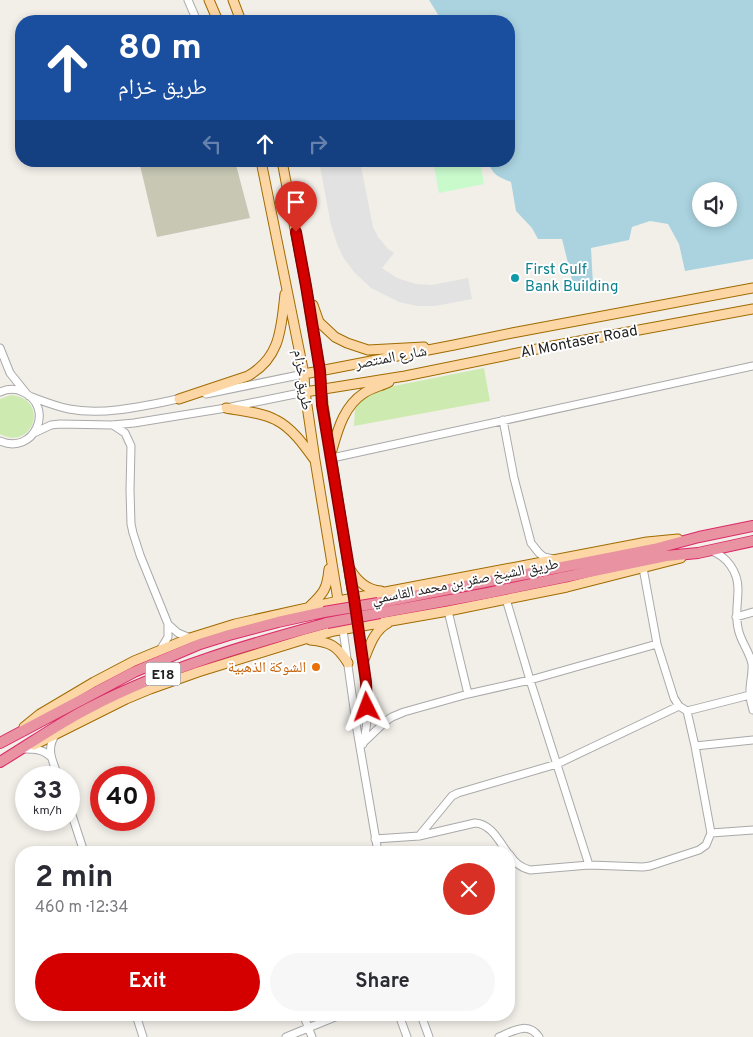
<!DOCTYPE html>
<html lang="en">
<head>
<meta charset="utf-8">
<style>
  :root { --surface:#fff; --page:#f7f7f7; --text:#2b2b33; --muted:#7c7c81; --accent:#d40000 }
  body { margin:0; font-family:Overpass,"Noto Naskh Arabic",sans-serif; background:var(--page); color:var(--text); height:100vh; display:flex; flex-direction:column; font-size:19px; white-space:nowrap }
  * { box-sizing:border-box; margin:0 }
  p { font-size:16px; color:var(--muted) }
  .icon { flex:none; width:28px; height:28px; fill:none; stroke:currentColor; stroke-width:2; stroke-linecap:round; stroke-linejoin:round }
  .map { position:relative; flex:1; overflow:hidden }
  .sheet { position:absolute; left:15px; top:846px; width:500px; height:175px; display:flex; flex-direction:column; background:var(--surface); border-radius:20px; box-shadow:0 2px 8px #0003 }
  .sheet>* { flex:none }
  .hud { position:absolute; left:15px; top:15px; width:500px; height:152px; border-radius:20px; box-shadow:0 2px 8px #0003; background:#1a4fa0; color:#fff; overflow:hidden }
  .controls { position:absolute; left:692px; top:182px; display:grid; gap:10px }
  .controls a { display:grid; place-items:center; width:45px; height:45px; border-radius:50%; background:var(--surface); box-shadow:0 2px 8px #0003; font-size:25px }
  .speed { position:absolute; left:15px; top:766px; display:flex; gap:10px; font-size:25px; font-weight:700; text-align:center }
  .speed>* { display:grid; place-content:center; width:65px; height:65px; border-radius:50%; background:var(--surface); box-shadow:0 2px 8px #0003; line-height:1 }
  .speed small { font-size:12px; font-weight:400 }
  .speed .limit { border:8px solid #d22; background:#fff; color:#111 }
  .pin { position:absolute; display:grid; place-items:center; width:42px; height:42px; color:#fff; margin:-51px -21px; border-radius:50% 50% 50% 0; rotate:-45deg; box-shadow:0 0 5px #0007 }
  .pin .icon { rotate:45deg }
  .me { position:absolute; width:55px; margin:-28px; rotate:357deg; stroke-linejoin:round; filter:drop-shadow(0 0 4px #0008) }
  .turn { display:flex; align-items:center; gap:18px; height:105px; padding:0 20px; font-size:22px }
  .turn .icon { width:65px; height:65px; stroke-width:2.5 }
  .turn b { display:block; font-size:35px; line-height:42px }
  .lanes { display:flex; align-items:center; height:48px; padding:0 20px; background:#0003; justify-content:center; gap:25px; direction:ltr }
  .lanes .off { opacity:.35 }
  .round { display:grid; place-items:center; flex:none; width:52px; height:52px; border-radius:26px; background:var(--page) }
  .overview { display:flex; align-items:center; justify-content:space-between; height:85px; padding:0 20px }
  h1 { font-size:30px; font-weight:700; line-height:38px }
  .button { display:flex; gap:10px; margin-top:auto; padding:10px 20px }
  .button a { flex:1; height:58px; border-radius:30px; background:var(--accent); color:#fff; font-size:20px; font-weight:700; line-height:58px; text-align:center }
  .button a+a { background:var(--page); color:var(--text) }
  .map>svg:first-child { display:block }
</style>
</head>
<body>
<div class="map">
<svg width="753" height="1037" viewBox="0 0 753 1037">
  <rect width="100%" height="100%" fill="#f2efe9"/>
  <!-- construction -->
  <path fill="#c7c7b4" d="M139,161H235L250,218L157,237Z"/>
  <!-- grass -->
  <path fill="#cdebb0" d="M484,368L490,401L354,426L355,409L364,396L379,389Z
    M11,395C51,399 33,452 0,434V399Z"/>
  <!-- park -->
  <path fill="#c8facc" d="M433,161H480L484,184L439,193Z"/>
  <!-- parking -->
  <path fill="#e2e2e2" d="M319,161H360L373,227L378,237L388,249L394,253L382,268L397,278L416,284L432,285L468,278L472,299L435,306H417L399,302L371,288L354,272L343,257L337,244L331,225Z"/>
  <!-- water -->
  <path fill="#aad3df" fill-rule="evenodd" d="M429,0H753V259L685,271L679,244L668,224L650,221L632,227L629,240L591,248L593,285L573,289L571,275L562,239H538L532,228L516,211L511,182C499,177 492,175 488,161H509V21H442ZM701,191H729V219H701Z"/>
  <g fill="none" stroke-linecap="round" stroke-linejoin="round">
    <defs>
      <path id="minor" d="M188,0L197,21
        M0,348L10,373L26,393
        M0,392C7,389 15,388 23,392C56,407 34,456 0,441
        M206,394L304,374
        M29,396C43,401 55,406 69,409C105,416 148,405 183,398
        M503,420L514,478L531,543L539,553L544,557L553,559
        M113,425L125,433L131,446L130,490L131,524L133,533L140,555L168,624V637L160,650
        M34,433L51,425L60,424L112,425L134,423L226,408L305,392
        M332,458L753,366
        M711,551C727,556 738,572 738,589C738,602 735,615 738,628C740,641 750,652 752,664C753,675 749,685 750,695C750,700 752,705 753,710
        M643,568L657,644L674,698L679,706L687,711L695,746L711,833
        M506,599L530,680L589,865
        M448,611L468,694
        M736,617L753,612
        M169,625L178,633L190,638
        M358,627C364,665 373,707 363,744
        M343,630L357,730L378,852
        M687,711L750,695
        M56,734C45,749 53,762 59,778
        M364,742L386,721L392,717L404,712L468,694L530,680L657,644
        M695,746L753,740
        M24,749C35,749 43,749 51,757
        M69,806L84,852
        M419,836L452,796L458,793L557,764L679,706
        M375,839L419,836L475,823C491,824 499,841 507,852
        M509,854C515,863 520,867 530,870L589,865L643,867L650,866L699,850L706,845L711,833L753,830
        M136,1015L143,1037
        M399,1015L407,1037
        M421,1015L429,1037
        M305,1019L312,1037
        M286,1037L340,1015
        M499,1037C513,1031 528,1021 539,1037"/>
      <path id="major" d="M209,0L218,21
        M233,0L241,21
        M261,161L304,374L305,392L315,460L339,606
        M282,161L306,286L320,371L323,405L354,602
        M313,305L319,322L335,337L347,343L368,350L424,347
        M304,374L454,345L512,333L753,288
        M305,392L405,376L547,347L753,309
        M179,399L248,376C281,357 281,328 285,294
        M226,408C242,411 261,412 276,420C292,428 304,445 314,459
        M332,450C338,429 344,406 364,393C371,388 381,386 389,382
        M350,569C357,581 367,590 381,591
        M309,607C324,593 327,589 329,569
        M310,640C331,642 337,646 348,663
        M363,662C369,648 373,631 388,623
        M24,727L40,714L94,682L134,661L190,638L235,624L338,601L647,542L678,539
        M34,745L126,699L150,689L198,672L305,639L334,631L448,611L567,587L681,558"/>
      <path id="highway" d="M378,603L654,549L699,537L753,526
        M380,613L488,593L666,556L698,553L753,541
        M0,743L134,672L200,644L229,635L278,622L324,612
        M0,762C30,744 59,723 91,707C166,668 246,645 327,623"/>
    </defs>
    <!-- minor casing -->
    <use href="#minor" stroke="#a9a9a9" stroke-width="9"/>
    <!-- major casing -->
    <use href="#major" stroke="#a06b00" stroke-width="11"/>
    <!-- highway casing -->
    <use href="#highway" stroke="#dc2a67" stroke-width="12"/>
    <!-- minor -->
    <use href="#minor" stroke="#fff" stroke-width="7"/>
    <!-- major -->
    <use href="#major" stroke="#fcd6a4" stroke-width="9"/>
    <!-- highway -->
    <use href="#highway" stroke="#e892a2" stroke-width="10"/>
    <defs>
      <path id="highway-bridge" d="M324,612L378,603
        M327,623L380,613"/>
    </defs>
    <!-- highway-bridge casing -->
    <use href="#highway-bridge" stroke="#dc2a67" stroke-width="12" stroke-linecap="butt"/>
    <!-- highway-bridge -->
    <use href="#highway-bridge" stroke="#e892a2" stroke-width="10"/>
  </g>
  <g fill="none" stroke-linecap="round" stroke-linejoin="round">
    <defs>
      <path id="route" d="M296,232L306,286L320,371L322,405L354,598L366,682L367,707"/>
    </defs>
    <!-- route casing -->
    <use href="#route" stroke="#8a0000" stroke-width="12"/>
    <!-- route -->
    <use href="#route" stroke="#d40000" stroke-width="9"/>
  </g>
  <!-- markers -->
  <circle fill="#0f9aa8" stroke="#fff" stroke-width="2" cx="515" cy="278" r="5"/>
  <circle fill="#e8710a" stroke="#fff" stroke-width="2" cx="316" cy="667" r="5"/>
  <g text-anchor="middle" stroke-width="4" stroke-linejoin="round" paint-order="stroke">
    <!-- shield labels -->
    <rect fill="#fff" stroke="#646464" stroke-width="1" x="145.5" y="662.5" width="35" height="23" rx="4"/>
    <g font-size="14" font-weight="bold" fill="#222">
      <text x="163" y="679">E18</text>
    </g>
    <!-- culture labels -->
    <g font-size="15" fill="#0d838f" stroke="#fff" text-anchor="start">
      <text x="525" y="274">First Gulf<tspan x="525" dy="17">Bank Building</tspan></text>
    </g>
    <!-- street labels -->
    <g font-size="15" fill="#222" stroke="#fff">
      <text transform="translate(579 341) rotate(-11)" y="5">Al Montaser Road</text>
      <text transform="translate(391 357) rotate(-11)" y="5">شارع المنتصر</text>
      <text transform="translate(303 380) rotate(82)" y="5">طريق خزام</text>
      <text transform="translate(465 581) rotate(-11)" y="5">طريق الشيخ صقر بن محمد القاسمي</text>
    </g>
    <!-- food labels -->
    <g font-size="15" fill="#c56008" stroke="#fff" text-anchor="end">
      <text x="306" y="672">الشوكة الذهبية</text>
    </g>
  </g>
</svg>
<div class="controls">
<a><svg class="icon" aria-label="sound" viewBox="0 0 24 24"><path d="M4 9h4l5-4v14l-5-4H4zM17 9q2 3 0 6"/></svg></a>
</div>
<div class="speed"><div>33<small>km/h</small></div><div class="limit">40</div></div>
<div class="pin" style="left:296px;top:232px;background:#d93025"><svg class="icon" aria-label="arrive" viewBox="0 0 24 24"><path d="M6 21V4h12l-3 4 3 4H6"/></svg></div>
<svg class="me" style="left:367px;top:707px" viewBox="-20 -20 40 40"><path d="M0-17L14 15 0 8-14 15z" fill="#d40000" stroke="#fff" stroke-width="4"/></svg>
<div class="hud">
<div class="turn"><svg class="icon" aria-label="ahead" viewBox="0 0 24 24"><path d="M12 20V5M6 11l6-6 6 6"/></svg><div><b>80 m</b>طريق خزام</div></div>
<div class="lanes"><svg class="icon off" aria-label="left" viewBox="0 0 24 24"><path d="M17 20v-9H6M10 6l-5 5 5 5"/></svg><svg class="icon" aria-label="ahead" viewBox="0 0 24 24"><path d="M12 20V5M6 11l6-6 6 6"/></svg><svg class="icon off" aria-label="right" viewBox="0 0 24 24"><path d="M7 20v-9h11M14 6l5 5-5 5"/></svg></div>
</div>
<section class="sheet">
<div class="overview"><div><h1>2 min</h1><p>460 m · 12:34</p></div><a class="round" style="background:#d93025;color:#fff"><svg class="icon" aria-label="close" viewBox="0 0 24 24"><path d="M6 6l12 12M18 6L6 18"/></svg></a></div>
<div class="button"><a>Exit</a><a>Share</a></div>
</section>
</div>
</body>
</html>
